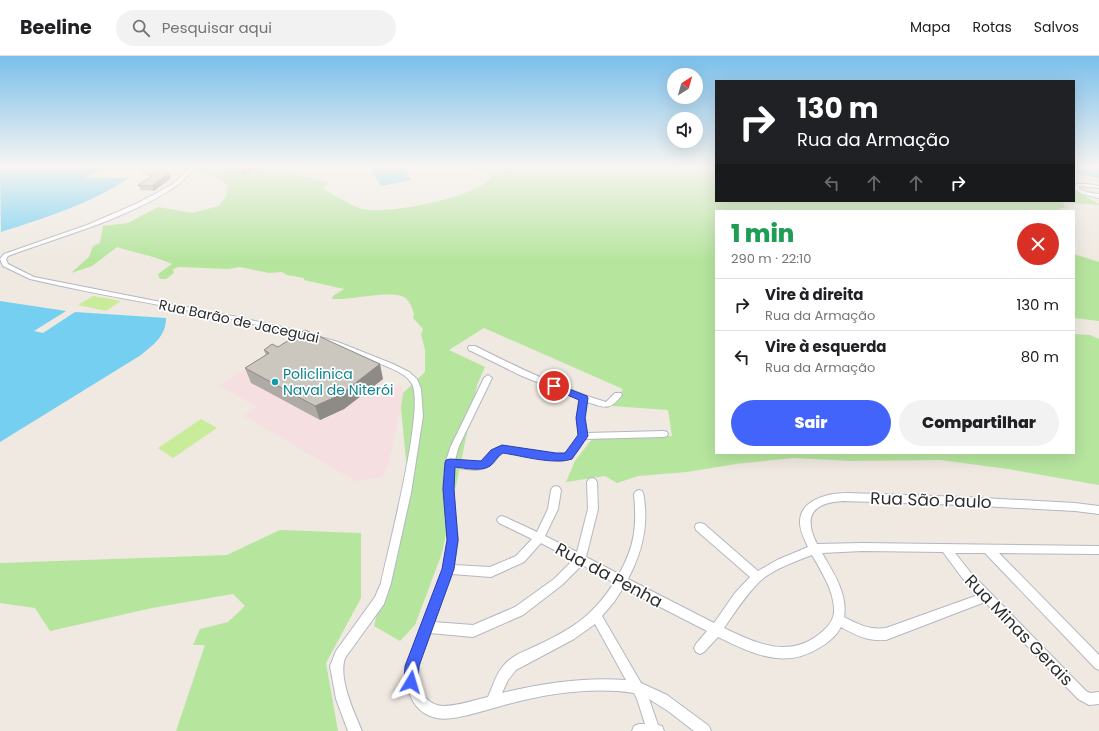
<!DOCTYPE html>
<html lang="pt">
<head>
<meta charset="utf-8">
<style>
  :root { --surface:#fff; --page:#f2f2f2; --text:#202124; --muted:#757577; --line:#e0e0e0; --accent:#4264fb }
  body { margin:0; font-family:Poppins,sans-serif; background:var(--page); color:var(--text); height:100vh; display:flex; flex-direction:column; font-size:15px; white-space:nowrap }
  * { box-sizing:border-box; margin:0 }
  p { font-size:13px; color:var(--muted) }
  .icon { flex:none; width:22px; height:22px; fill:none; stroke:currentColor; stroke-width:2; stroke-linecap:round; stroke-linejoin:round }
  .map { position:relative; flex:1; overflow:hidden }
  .panel { position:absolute; left:715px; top:154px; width:360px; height:244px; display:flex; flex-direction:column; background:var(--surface); border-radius:0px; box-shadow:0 4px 16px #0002 }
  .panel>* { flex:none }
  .top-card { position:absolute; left:715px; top:24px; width:360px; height:122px; border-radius:0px; box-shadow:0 4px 16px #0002; background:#202124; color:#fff; overflow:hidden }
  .needle { width:26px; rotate:37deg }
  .fabs { position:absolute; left:667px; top:12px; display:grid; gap:8px }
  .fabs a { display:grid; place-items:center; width:36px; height:36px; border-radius:50%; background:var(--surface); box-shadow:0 4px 16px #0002; font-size:20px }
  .pin { position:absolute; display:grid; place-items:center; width:34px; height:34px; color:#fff; margin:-17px; border:2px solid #fff; border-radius:50%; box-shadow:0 1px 4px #0007 }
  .me { position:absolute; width:44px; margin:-22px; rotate:7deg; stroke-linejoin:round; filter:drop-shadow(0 0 3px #0008) }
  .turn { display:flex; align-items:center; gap:14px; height:84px; padding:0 16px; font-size:18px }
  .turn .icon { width:52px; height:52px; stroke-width:2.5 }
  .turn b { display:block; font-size:28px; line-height:34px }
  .lanes { display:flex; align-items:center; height:38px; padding:0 16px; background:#0003; justify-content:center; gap:20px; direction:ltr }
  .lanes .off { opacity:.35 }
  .round { display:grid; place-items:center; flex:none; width:42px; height:42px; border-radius:21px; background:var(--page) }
  .head { display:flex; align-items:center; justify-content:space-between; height:68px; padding:0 16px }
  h1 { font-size:24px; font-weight:800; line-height:30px; color:#1e9e55 }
  .primary-button { display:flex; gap:8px; margin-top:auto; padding:8px 16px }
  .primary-button a { flex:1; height:46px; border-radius:24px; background:var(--accent); color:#fff; font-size:16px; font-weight:800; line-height:46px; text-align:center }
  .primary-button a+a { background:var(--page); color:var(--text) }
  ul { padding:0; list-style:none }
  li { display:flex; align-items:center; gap:12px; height:52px; padding:0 16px; border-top:1px solid var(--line) }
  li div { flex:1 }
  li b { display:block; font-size:15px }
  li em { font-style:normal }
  header { display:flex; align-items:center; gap:24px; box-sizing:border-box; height:56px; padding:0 20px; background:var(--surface); border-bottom:1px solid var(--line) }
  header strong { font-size:19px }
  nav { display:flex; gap:22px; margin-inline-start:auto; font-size:14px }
  .search { width:280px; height:36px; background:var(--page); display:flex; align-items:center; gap:10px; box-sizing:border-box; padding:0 14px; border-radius:22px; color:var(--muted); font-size:15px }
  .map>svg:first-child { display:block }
</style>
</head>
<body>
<header>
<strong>Beeline</strong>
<div class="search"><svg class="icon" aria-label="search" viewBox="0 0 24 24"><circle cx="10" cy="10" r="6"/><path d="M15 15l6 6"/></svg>Pesquisar aqui</div>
<nav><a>Mapa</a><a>Rotas</a><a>Salvos</a></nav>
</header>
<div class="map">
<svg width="1099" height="675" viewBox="0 0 1099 675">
  <rect width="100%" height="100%" fill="#efe9e1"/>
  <!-- medical -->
  <path fill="#f5dfe0" d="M297,282L384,323L381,325L391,334L400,328L403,337L401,352L388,410L382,421L355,425L244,360L256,351L220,329Z"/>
  <!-- green -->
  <path fill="#b6e59e" d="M205,110H285C290,121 317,122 328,126L324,133C335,140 347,147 359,152C381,161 479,141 491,121L489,117L467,110H716V145H1074V134L1099,148V149L1063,146L1065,152H1060V155H716V397H1074V278L1090,279L1099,283V429L1008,413L940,404L851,405L793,402L736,408L687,416L638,420L617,427L605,420L566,426L575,405L592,383L672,380L668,354L612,350L623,333L484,272L449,294L485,311L477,329L442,497L415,569L400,585L374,570L408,425L401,352L403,337L425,316V294L421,278L423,273L413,262C415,257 413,255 411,250C409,245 406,241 401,240C386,235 351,244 332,243L333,240L344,233L304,224V222L287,219L282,216L269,217L240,211L228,213L179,211L173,213L174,217L166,223H160L158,218L172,208C155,200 135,197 117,191L92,210L71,217L89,201L93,190L100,187L103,170L128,167L158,151L192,157L219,150L226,140L228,130C216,119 207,120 193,113Z
    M1074,198L1099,206V265L1074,262Z
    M280,474L361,477V542L326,607L338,675H176L205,589H193L200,573L228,566L245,550L233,538L152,552L50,575L35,552L0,547V507L227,499Z"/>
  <!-- pitch -->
  <path fill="#c9ec9a" d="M93,240L121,245L106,255L78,249Z
    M201,363L217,372L173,402L158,392Z"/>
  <!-- water -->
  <path fill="#75cff0" d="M0,110H141C123,119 101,108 85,122H129C90,148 45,162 1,176Z
    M369,110H403L411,124L381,130Z
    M1074,110H1099V122L1074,117Z
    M0,245L66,255L34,275L43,277L75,256L166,262C166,280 154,288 141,299L0,386Z"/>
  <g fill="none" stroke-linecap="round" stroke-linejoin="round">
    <defs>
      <path id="minor" d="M190,110H196C192,113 190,117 186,121C181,127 174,132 167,136C117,166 62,180 8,200L6,203L8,208L34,221L237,261L299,275L338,286L393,308L409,316L417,323L421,333L423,360L411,437L391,527L384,548L345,602C338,622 354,656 362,675H348L336,643L330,610L336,595L375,541L381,527C388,493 425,353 412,328C405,315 383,310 371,304C262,260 143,250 30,223L3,210L0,203L4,198L87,169L138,147L173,128L182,120Z
        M1076,128H1087L1099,130V132L1079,130V132L1086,136L1099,138V142L1082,138L1074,133Z
        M469,290H475C517,311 560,332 606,346L615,337H621L622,339C609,356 604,351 587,346L585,362L587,377L664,375L667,376L668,378L667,380L664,381L585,383C579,393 574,402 562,405L502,396C498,400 496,405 492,408C482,417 465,413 454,411L453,433L458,484L454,509L490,511L516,500L532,483L499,467L497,464L499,461L502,460L505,461L537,476L548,453L551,434L553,431L556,430L559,431L561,434L558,453L545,480L577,496L588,453L587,426L589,423L592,422L595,423L597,426L598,453L586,501L619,518C635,490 637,470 634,438L636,435L639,434L642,435C645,440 644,446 645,451C647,477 640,500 628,523L714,567L735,537L750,521L696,474L695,471L696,468L700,467L704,468L758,515L777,504L808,491C805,484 800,475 800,467C799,444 828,437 847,437L964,441L1075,447L1099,450V458L1075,455L964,449L843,445C812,447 803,460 817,488L862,487L1099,490V498L999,497L1099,599V614L1095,612L985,497H955L971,517L1086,635L1090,637L1099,636V648L1089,649L1078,643L985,546L886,584C867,585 857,580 841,571C836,580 828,587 819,592C784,614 751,597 718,581L704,596L700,598L696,596L694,592L696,588L707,575L623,532L614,546L602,560L641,627L667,639L709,670L711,675H694L668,655L649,643L658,669L662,670L664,675H632L634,670L639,668H645L637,643L634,637C594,631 551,637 512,647C495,651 453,666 437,662C412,657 405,633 406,610L443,513L448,484L443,433L445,407L451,390L484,322L488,319L492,322L459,390L455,404C464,406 477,410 485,404C492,398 491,393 502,390L562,399L569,394L579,380L577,362L579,343L522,320L469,294L468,292ZM541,487L573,504L554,523L515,551L473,569L434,566L452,518L491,521L524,506ZM862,495L943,496L963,523L978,539L886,572C868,574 860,569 844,561C848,538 833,516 822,497ZM812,499C821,515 833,533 834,552C835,561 830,569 823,575C791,604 757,588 724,572C735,556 746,539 760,525C772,514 796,505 812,499ZM582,509L614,527C592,560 575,571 540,588C528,594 514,598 505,608C496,617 493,630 488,641C474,644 458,650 443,650C437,650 431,647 427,643C408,625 423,596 430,577L473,581L523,559L562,529ZM595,568L626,624C584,621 543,627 502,637L508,624L516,614L574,583Z"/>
    </defs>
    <!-- minor casing -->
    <use href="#minor" stroke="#b4b7c1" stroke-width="2"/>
    <!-- minor -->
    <use href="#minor" fill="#fff" fill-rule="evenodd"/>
  </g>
  <!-- wall -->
  <path fill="#afaba4" d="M140,110H160L169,117L171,122L154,135L141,134L138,129L150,121L142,115Z
    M224,110H256L257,113L243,118L225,111Z
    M264,294L383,323L344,353L320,364L251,327L245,312L266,299Z"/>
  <!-- shaded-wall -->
  <path fill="#8e8b86" d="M246,110H256L257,113L243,118L241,112Z
    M169,117L171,122L154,135L152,130Z
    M380,308L383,323L344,353L320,364L315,350Z"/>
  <!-- building -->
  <path fill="#cbc7bf" stroke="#8e8b86" d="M141,110H160L169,117L152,130L138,129L152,120Z
    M236,110H246L241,112Z
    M305,274L380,308L340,339L315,350L245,312L269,297L264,294L272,288L278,291Z"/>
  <!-- sky -->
  <linearGradient id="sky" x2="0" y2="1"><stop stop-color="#7abfeb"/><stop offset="0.54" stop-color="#f8f5f2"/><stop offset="1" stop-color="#f8f5f2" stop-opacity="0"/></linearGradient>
  <rect width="1099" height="205" fill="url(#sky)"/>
  <!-- route -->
  <path fill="#4264fb" stroke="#2b41a3" d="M554,327L587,340L588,342L585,362L588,380L572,403C553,409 523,400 503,397C497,400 495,406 490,410C481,416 465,412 455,411L454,433L458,484L454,513L419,610L418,626L416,631L411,633L406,631L404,626L405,610L442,513L447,484L443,433L445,407L446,404L450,403L481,405L491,394L502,389L556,397H565L578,379L576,362L579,344L551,332L550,330L551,328Z"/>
  <!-- markers -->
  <circle fill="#0f9aa8" stroke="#fff" stroke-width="1.5" cx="275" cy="326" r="4"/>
  <g text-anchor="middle" stroke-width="3.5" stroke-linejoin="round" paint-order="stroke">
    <!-- street labels -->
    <g font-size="14" fill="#2e2e2e" stroke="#fff">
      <text transform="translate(239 265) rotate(12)" y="5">Rua Barão de Jaceguai</text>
    </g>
    <!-- culture labels -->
    <g font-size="14" fill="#0d838f" stroke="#fff" text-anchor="start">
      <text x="283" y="323">Policlinica<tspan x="283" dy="16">Naval de Niterói</tspan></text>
    </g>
    <!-- near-street labels -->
    <g font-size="17" fill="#2e2e2e" stroke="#fff">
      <text transform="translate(931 444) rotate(2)" y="6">Rua São Paulo</text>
      <text transform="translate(609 519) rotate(28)" y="6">Rua da Penha</text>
      <text transform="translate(1019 574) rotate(46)" y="6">Rua Minas Gerais</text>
    </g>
  </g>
</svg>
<div class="fabs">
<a><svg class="needle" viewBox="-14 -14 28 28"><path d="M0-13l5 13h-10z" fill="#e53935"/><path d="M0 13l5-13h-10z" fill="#757577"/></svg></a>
<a><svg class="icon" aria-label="sound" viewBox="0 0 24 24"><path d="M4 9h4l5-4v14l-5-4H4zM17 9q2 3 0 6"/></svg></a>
</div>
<div class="pin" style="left:554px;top:330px;background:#d93025"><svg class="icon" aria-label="arrive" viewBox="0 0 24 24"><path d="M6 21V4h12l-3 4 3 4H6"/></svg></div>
<svg class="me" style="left:411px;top:626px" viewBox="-20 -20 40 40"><path d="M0-17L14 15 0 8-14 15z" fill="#4264fb" stroke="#fff" stroke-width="4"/></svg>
<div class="top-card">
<div class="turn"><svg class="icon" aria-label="right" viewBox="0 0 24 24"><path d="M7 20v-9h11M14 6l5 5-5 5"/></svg><div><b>130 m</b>Rua da Armação</div></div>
<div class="lanes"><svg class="icon off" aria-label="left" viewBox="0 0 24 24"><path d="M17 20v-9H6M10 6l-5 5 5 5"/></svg><svg class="icon off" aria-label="ahead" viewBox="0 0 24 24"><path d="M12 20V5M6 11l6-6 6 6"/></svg><svg class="icon off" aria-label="ahead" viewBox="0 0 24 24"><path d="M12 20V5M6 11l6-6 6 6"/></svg><svg class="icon" aria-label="right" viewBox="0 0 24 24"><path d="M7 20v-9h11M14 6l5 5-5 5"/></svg></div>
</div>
<section class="panel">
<div class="head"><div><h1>1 min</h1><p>290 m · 22:10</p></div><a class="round" style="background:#d93025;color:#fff"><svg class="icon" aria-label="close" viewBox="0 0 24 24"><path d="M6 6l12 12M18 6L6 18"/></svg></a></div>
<ul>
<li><svg class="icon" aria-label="right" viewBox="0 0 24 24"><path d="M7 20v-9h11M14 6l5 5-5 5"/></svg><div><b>Vire à direita</b><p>Rua da Armação</p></div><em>130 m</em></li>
<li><svg class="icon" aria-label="left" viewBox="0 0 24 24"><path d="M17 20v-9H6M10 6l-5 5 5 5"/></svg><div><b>Vire à esquerda</b><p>Rua da Armação</p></div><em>80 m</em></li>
</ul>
<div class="primary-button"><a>Sair</a><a>Compartilhar</a></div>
</section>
</div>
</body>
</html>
